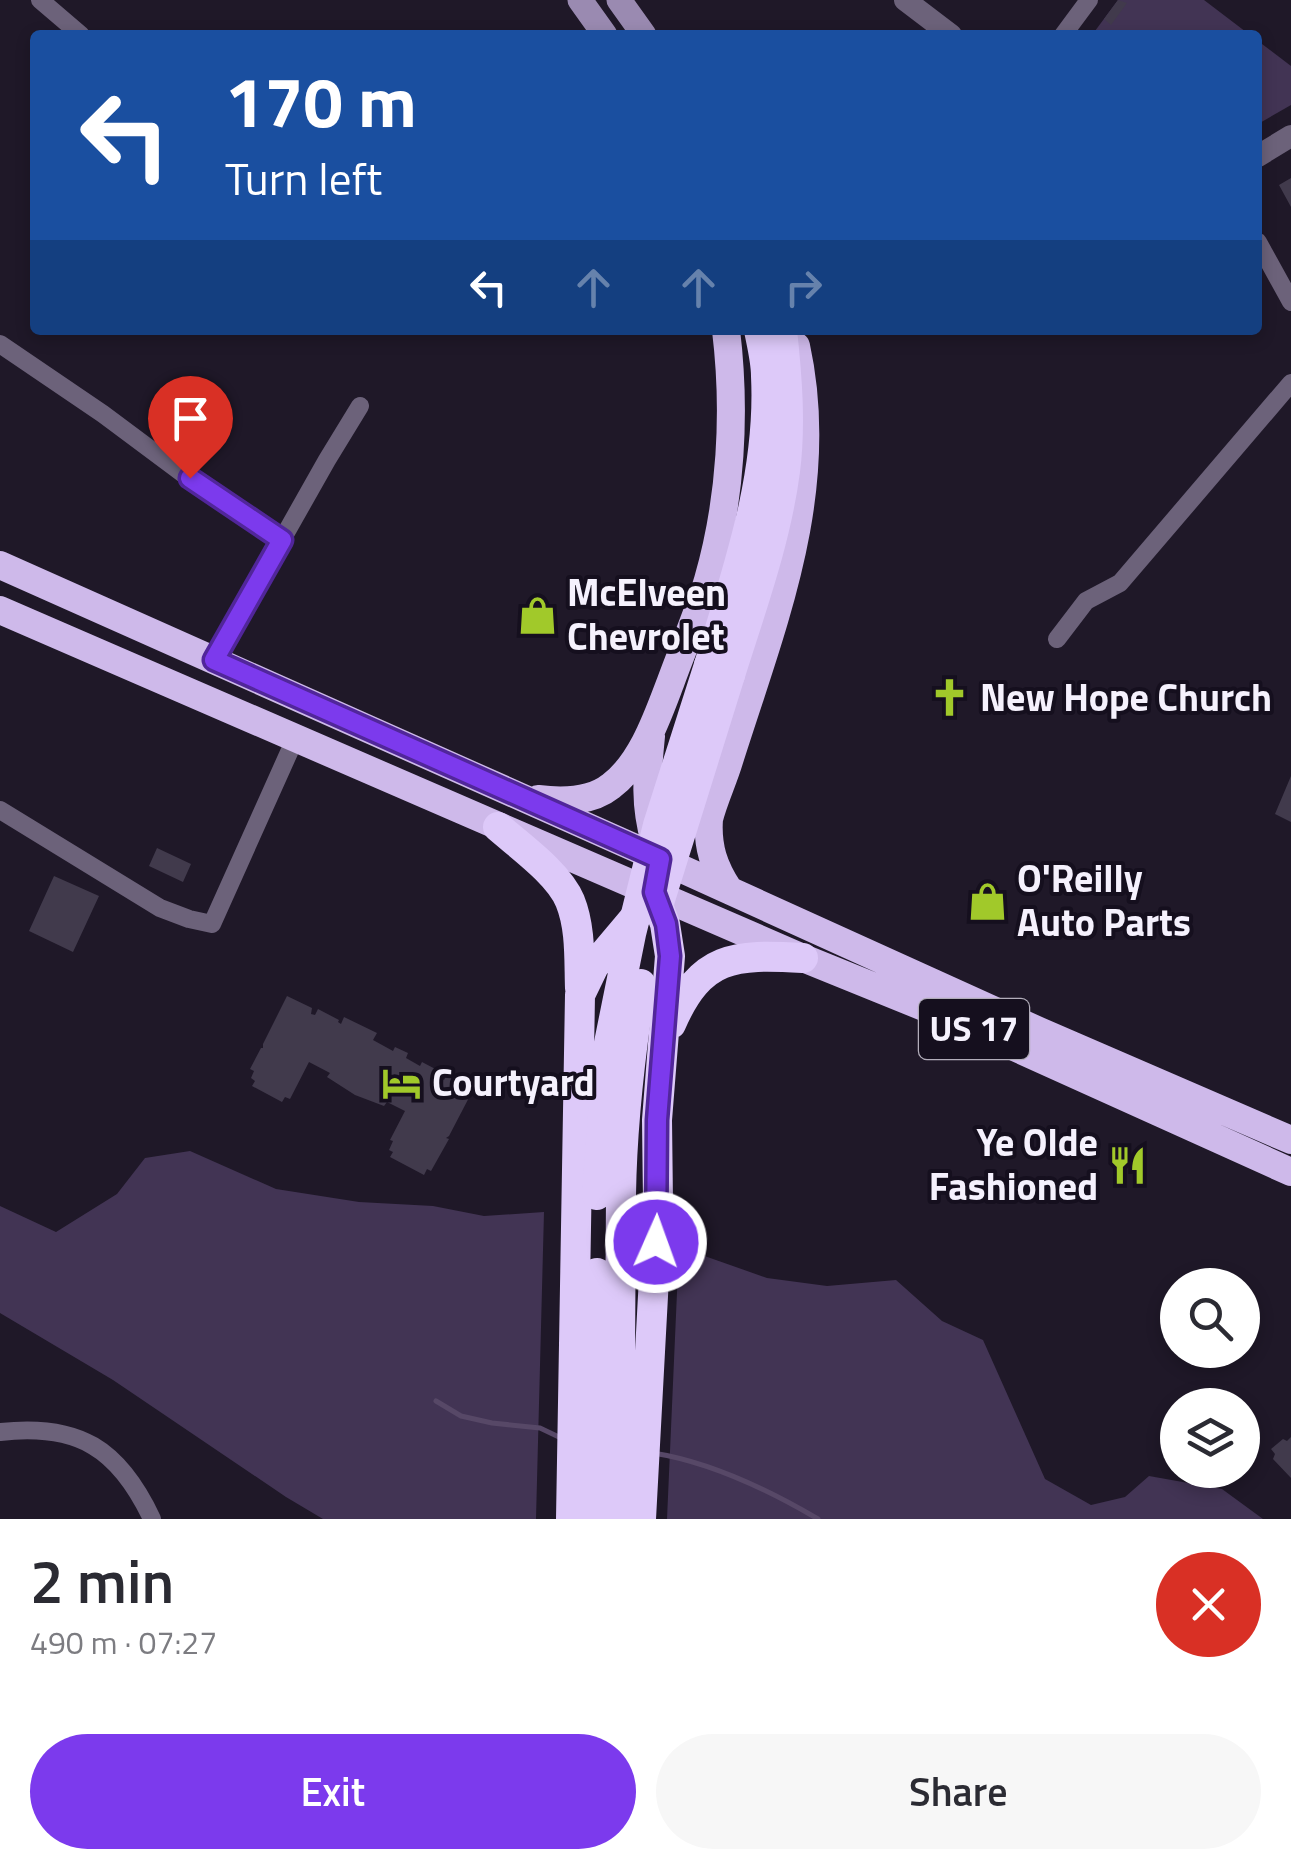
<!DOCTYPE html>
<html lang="en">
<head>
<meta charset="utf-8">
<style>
  :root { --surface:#fff; --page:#f7f7f7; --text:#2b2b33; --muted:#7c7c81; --accent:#7c3aed }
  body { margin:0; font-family:"Titillium Web",sans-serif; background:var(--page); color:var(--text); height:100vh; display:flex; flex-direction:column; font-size:38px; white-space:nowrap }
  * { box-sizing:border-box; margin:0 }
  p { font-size:32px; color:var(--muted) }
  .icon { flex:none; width:55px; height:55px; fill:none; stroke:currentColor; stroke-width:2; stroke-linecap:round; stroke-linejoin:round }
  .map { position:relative; height:1519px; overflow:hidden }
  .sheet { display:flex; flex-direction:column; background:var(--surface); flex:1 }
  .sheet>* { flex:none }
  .top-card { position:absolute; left:30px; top:30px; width:1232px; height:305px; border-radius:10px; box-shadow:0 5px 15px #0003; background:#1a4fa0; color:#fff; overflow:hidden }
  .tools { position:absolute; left:1160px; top:1268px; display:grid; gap:20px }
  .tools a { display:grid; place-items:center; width:100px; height:100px; border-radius:50%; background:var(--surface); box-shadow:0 5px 15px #0003; font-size:50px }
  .pin { position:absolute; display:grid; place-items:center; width:85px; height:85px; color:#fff; margin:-102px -42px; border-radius:50% 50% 50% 0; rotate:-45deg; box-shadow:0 0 10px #0007 }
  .pin .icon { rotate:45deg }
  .me { position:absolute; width:110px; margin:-55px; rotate:2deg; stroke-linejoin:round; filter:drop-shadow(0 0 8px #0008) }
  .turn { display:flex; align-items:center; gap:35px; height:210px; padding:0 30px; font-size:45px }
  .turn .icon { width:130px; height:130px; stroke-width:2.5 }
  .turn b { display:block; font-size:70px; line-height:85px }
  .lanes { display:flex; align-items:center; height:95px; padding:0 30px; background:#0003; justify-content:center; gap:50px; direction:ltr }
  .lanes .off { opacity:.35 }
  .round { display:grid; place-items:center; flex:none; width:105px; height:105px; border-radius:52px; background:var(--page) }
  .summary { display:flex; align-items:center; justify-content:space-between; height:170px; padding:0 30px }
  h1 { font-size:60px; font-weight:600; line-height:75px }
  .button { display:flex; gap:20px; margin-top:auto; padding:20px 30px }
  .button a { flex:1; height:115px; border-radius:60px; background:var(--accent); color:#fff; font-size:40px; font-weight:600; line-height:115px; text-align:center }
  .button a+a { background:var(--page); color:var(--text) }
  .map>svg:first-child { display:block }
</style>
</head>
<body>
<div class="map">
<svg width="1291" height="1519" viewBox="0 0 1291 1519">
  <rect width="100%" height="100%" fill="#1f1828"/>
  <!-- green -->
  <path fill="#423454" d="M1118,0H1204L1250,35H1092Z
    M1258,41L1291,66V105L1258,124Z
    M190,1151L276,1189L359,1202L433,1206L484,1216L544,1212L536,1519H323L286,1497L113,1380L0,1313V1206L56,1232L117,1194L145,1158Z
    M679,1247L767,1278L827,1286L896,1280L942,1321L983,1340L1045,1479L1091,1505L1125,1497L1149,1476L1222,1489L1263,1519H667Z"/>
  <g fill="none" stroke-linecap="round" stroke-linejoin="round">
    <!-- stream -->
    <path stroke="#574867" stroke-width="5" d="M436,1401L461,1416L492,1423L540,1428L561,1438
      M653,1453C711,1462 767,1489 818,1519"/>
  </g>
  <!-- building -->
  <path fill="#413a4c" d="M1118,0L1127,3L1111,25L1104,19Z
    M1291,178V207L1279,185Z
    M1291,776V822L1275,814Z
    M157,848L191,864L183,882L149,866Z
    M54,876L99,896L73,952L29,931Z
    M287,996L312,1008L311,1014L315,1015L318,1009L339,1020L338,1022L341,1024L344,1017L377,1033L373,1040L393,1051L395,1047L408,1053L406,1058L420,1066L422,1062L441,1072L439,1077L444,1080L447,1074L474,1088L449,1136L446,1138L449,1139L431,1171L427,1169L424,1175L390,1157L393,1152L389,1150L393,1141L390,1140L405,1111L387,1102L384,1106L355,1095L327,1077L330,1073L309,1062L290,1099L285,1097L282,1102L252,1086L255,1081L251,1078L254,1071L250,1069L261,1048H263V1044Z
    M1291,1437V1478L1273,1459L1275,1454L1271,1449L1283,1439L1287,1441Z"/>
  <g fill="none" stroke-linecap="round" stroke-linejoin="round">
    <!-- minor -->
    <path stroke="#6c627a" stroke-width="18" d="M40,0L81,35
      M1063,35L1089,0
      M1258,242L1291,302
      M0,344L103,414L213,496L282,539
      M1057,639L1086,601L1120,583L1291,383
      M214,660L327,460L360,406
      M0,810L160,908L189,919L212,924L295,739
      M0,1432C79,1423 119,1449 152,1519"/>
    <!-- tertiary -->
    <path stroke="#6c627a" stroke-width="22" d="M905,0L951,35
      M1258,156L1291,136"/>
    <!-- secondary -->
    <path stroke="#9a8ab1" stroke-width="25" d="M580,0L605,35
      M619,0L644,35"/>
    <!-- trunk -->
    <path stroke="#ceb9ea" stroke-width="28" d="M0,565L660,859L1039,1031L1291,1140
      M0,610L803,958L941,1014L1291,1172
      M651,736C647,776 644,804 655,842
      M538,799C563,802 591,802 611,786C642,763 658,715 671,681C683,648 698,614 708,580C731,500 736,412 726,330
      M729,890C714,867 707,847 709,819C714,799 723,781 729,761C772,625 828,492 796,346"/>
    <!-- motorway -->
    <path stroke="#ddc9f9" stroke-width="30" d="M709,665C737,572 771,476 766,376C766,361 762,345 759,330
      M730,675C751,608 776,540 785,471C791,425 787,376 782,330
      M498,827C521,847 559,874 570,901C581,928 579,960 580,988
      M671,1024C701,955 734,954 803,958
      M571,1519L580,995L594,966L637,915
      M593,1519L597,1273
      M619,1519L621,1195
      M641,1519L658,1203L657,1120L670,956L665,924L653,892"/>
    <!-- motorway-bridge -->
    <path stroke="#ddc9f9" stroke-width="30" d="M658,906L730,675
      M597,1195L608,1048L631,934L658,825L709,665
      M621,1195C622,1124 630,1055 641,984"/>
  </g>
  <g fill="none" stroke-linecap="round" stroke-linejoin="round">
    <defs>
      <path id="route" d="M190,478L282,540L214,660L660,859L654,892L666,924L670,956L657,1120L656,1242"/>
    </defs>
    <!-- route casing -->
    <use href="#route" stroke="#51269a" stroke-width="25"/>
    <!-- route -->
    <use href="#route" stroke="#7c3aed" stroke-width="18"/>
  </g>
  <!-- icons -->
  <defs>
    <symbol id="shop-bare" viewBox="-9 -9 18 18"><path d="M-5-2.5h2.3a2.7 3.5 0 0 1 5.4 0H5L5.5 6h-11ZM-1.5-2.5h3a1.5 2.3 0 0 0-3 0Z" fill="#a1c92a" stroke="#150f1e" stroke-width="2.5" paint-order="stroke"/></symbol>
    <symbol id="church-bare" viewBox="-9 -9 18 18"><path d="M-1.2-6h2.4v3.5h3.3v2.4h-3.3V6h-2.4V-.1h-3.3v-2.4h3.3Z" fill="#a1c92a" stroke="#150f1e" stroke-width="2.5" paint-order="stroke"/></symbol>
    <symbol id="hotel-bare" viewBox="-9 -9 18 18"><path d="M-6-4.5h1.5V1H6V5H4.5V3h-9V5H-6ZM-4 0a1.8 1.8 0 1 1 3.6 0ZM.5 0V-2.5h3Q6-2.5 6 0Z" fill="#a1c92a" stroke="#150f1e" stroke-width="2.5" paint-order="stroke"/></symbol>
    <symbol id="restaurant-bare" viewBox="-9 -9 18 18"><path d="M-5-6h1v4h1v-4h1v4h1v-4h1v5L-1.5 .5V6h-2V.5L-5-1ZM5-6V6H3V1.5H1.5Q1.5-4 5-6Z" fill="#a1c92a" stroke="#150f1e" stroke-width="2.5" paint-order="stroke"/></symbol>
  </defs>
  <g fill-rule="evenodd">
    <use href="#shop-bare" x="510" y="588" width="55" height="55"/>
    <use href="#church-bare" x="922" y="670" width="55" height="55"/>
    <use href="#shop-bare" x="960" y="874" width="55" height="55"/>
    <use href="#hotel-bare" x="374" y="1056" width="55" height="55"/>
    <use href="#restaurant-bare" x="1100" y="1138" width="55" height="55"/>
  </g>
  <g text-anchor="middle" stroke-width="8" stroke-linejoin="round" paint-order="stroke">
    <!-- shield labels -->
    <rect fill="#150f1e" stroke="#b2adba" stroke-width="2.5" x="919" y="999" width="110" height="60" rx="8"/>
    <g font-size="35" font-weight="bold" fill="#f5f1fd">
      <text x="974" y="1041">US 17</text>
    </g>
    <!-- poi labels -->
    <g font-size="38" font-weight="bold" fill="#f5f1fd" stroke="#150f1e" text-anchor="start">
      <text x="567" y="606">McElveen<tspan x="567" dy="44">Chevrolet</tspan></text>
      <text x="980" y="711">New Hope Church</text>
      <text x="1017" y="892">O'Reilly<tspan x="1017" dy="44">Auto Parts</tspan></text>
      <text x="432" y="1096">Courtyard</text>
      <text x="1098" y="1156" text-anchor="end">Ye Olde<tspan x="1098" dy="44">Fashioned</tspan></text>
    </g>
  </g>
</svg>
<div class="tools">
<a><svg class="icon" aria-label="search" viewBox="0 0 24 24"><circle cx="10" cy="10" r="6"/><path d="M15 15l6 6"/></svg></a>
<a><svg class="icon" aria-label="layers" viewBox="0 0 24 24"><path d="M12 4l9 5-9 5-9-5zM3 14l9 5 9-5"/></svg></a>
</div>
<div class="pin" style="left:190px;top:478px;background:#d93025"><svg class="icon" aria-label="arrive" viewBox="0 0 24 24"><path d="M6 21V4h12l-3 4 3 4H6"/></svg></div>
<svg class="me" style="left:656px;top:1242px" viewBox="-20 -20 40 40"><circle r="17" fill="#7c3aed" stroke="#fff" stroke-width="3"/><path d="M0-11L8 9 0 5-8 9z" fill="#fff"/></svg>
<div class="top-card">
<div class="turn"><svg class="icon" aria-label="left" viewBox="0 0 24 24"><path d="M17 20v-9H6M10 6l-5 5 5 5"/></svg><div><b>170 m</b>Turn left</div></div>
<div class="lanes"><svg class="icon" aria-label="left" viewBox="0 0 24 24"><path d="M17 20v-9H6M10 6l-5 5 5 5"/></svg><svg class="icon off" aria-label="ahead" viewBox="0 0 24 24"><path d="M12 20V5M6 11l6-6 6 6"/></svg><svg class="icon off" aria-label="ahead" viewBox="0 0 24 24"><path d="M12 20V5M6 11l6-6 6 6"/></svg><svg class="icon off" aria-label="right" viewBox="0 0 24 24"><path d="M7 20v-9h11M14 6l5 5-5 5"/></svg></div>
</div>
</div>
<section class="sheet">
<div class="summary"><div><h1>2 min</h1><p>490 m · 07:27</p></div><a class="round" style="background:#d93025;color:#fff"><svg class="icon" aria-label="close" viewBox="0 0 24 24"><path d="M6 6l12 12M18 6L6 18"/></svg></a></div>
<div class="button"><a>Exit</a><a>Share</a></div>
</section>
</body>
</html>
